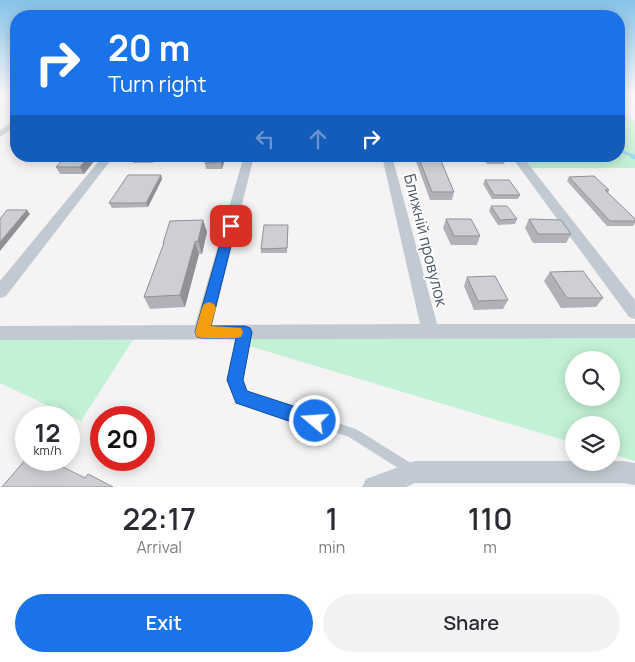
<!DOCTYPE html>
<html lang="en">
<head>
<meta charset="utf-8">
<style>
  :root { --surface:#fff; --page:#f2f2f3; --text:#2b2b33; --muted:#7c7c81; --accent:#1a73e8 }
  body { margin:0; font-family:Manrope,sans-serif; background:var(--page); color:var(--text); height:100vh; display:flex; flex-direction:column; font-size:19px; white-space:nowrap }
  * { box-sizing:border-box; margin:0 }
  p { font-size:16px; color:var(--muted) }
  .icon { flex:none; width:28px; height:28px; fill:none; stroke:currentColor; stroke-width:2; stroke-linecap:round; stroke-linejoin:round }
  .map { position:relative; height:487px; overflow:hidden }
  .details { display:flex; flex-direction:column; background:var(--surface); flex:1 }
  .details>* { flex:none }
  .guide { position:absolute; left:10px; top:10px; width:615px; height:152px; border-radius:20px; box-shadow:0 2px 12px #0003; background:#1a73e8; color:#fff; overflow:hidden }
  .buttons { position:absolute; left:565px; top:351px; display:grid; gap:10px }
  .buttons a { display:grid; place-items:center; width:55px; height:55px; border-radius:50%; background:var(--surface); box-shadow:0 2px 12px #0003; font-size:25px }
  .speed { position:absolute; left:15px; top:406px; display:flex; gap:10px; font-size:25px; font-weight:700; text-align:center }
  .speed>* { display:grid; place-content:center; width:65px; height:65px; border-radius:50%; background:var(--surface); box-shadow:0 2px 12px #0003; line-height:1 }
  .speed small { font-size:12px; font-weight:400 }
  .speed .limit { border:8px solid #d22; background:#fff; color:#111 }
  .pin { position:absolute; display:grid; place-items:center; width:42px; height:42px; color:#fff; margin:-21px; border-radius:10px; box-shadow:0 2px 8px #0006 }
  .me { position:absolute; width:55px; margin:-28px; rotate:288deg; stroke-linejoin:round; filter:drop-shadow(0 0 4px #0008) }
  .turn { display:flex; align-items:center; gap:18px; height:105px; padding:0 15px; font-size:22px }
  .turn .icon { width:65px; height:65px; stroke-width:2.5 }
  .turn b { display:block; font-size:35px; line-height:42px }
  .lanes { display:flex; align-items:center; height:48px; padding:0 15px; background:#0003; justify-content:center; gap:25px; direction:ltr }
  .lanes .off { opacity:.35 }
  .eta { display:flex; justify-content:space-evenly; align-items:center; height:85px; text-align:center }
  .eta b { font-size:30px; font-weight:600; line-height:35px }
  .button { display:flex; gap:10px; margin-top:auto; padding:10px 15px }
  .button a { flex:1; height:58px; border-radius:30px; background:var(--accent); color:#fff; font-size:20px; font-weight:600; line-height:58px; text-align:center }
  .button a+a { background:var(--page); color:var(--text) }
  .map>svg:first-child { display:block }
</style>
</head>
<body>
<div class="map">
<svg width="635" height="487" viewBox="0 0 635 487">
  <rect width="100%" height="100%" fill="#f5f3f3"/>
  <!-- green -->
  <path fill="#c3f1d5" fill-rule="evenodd" d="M619,117L635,120V168H526L517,156H619Z
    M635,331V461L611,454V425H574V443L202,332ZM574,360H611V398H574Z
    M138,332L81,421L0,383V333Z"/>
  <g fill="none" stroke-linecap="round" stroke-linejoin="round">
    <!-- stream-far1 -->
    <path stroke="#90daee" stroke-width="3" d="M619,150L635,157"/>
    <!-- stream -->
    <path stroke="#90daee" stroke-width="4.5" d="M632,156L635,157"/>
    <!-- lane -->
    <path fill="#c1cad2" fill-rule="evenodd" d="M245,328L248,329L249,332L240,380L245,393L356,429L414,465L416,469L414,473L410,475L406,473L349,437L238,400L230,380L241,332L242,329Z"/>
    <!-- street -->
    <path fill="#c1cad2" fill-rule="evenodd" d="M16,119V126L0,137V130Z
      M103,156H114L6,296L0,298V281Z
      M244,156H254L212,325L420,324L382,156H392L437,324H635V338L0,340V326L195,325Z
      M511,156H522L635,300V319L629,317Z
      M415,461H574V462L624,461L635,463V485L624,483H415L406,487H362L366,479Z"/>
  </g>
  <!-- wall -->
  <path fill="#b0b2b7" d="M98,156L84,174H60L56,167Z
    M131,156H157L152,163H133Z
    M226,156L222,169H206L205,163Z
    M414,156H439L454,192L452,200H430Z
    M481,156H505L506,157L504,164H487Z
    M161,175L162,179L148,207L112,208L109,203Z
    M569,177L609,190L608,193L635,219V223L633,226H607L567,181Z
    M485,180L520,195L518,199H492L483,184Z
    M491,206L517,219L515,224L498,225L489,211Z
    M446,219L480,236L477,245H451L443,228Z
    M529,219L571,234L566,243H533L525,228Z
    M203,220L207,232L202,254H199L185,307L150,309L144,297L163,246V243Z
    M288,225L287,253H261V249Z
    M550,272L603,298L596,307L561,308L544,281Z
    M467,277L508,300L503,309L474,310L464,286Z"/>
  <!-- shaded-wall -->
  <path fill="#909195" d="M89,156H98L84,174L80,167Z
    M151,156H157L152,163L150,157Z
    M223,156H226L222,169L221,162Z
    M161,175L162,179L148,207L146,203Z
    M27,210L30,214L0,251V242Z
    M203,220L207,232L202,254L198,241Z
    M195,242L199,254L185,307L180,295Z"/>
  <!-- building -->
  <path fill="#cdcfd5" stroke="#909195" d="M66,156H89L80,167H56Z
    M131,156H151L131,157Z
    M207,156H223L221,162L205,163Z
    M418,156H439L454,192H432Z
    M488,156H505L506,157L489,158Z
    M128,175H161L146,203H109Z
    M594,176L609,190H605L635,219V221H610L569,177Z
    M485,180H509L520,195H494Z
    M491,206H507L517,219L500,220Z
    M7,210H27L0,242V219Z
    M446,219H471L480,236H454Z
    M529,219L561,220L571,234H538Z
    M203,220L198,241L195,242L180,295L144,297L164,243H163L170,221Z
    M264,225H288L287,248L261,249Z
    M583,271L603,298H567L550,272Z
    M495,276L508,300L478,301L467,277Z
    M26,459V460H49L85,478L88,474L113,487H2Z"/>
  <!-- sky -->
  <linearGradient id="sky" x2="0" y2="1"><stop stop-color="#85c3ea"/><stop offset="0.58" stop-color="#fafafa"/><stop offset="1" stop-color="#fafafa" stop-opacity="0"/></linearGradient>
  <rect width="635" height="163" fill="url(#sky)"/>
  <!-- route -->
  <path fill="#1a73e8" stroke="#114b97" d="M231,222L236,226L211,326H245L250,328L252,332L243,380L247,391L321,415L324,421L321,427L315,430L236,403L227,380L236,338H202L197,337L195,332L225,226Z"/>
  <!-- slow -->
  <path fill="#f59e0b" d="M209,302L214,304L216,308L211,326L241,328L243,332L241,337L236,338H202L197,337L195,332L202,308L204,304Z"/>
  <g text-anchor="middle" stroke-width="4" stroke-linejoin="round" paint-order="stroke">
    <!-- street labels -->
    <g font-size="16" fill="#4a5661" stroke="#fff">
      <text transform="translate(426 240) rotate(76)" y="6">Ближній провулок</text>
    </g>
  </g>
</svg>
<div class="buttons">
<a><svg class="icon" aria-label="search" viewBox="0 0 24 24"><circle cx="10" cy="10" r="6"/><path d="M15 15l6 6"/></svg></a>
<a><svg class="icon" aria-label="layers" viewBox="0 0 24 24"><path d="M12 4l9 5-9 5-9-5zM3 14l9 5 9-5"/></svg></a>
</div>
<div class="speed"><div>12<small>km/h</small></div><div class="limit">20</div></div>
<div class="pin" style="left:231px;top:226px;background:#d93025"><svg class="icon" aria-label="arrive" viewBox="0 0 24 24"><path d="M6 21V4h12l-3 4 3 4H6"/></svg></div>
<svg class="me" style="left:315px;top:421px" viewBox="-20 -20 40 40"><circle r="17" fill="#1a73e8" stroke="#fff" stroke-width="3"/><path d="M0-11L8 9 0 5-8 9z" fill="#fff"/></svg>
<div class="guide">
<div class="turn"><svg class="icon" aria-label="right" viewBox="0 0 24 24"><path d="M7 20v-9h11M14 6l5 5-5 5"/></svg><div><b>20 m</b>Turn right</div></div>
<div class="lanes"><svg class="icon off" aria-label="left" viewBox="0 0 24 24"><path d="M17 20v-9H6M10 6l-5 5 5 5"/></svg><svg class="icon off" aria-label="ahead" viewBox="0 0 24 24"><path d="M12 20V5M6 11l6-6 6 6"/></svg><svg class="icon" aria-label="right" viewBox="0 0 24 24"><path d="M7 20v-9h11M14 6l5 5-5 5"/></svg></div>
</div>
</div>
<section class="details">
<div class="eta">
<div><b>22:17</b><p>Arrival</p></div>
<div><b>1</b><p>min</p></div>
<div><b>110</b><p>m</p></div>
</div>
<div class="button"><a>Exit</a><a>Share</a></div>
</section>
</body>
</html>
